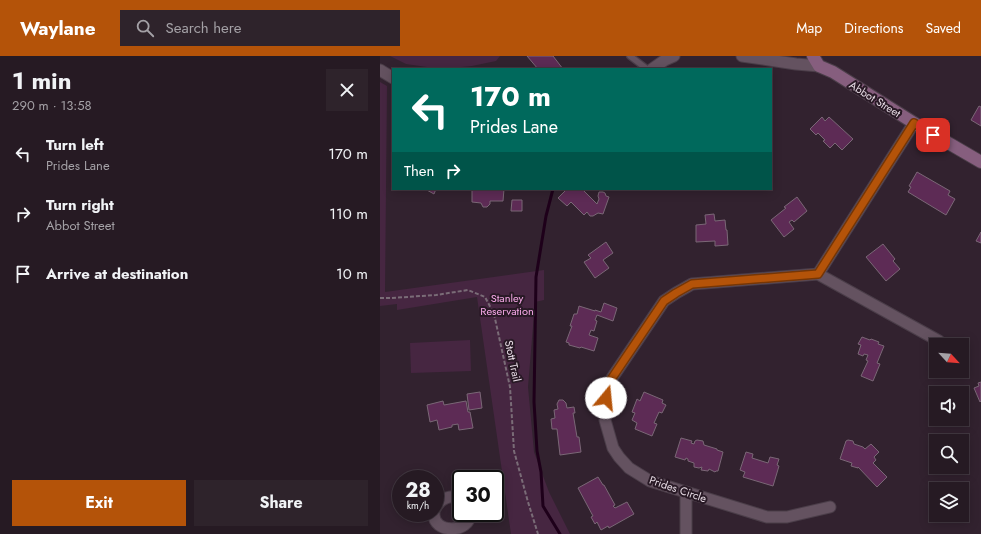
<!DOCTYPE html>
<html lang="en">
<head>
<meta charset="utf-8">
<style>
  :root { --surface:#261a23; --page:#2e232b; --text:#f1f3f6; --muted:#a4a1a6; --line:#423841; --accent:#b45309 }
  body { margin:0; font-family:Jost,sans-serif; background:var(--page); color:var(--text); height:100vh; display:flex; flex-direction:column; font-size:15px; white-space:nowrap }
  * { box-sizing:border-box; margin:0 }
  p { font-size:13px; color:var(--muted) }
  .icon { flex:none; width:22px; height:22px; fill:none; stroke:currentColor; stroke-width:2; stroke-linecap:round; stroke-linejoin:round }
  .map { position:relative; flex:1; overflow:hidden }
  .side { display:flex; flex-direction:column; background:var(--surface); width:380px }
  .side>* { flex:none }
  .top-card { position:absolute; left:12px; top:12px; width:380px; height:122px; border-radius:0px; box-shadow:0 2px 10px #0003,0 0 0 1px var(--line); background:#00695c; color:#fff; overflow:hidden }
  .needle { width:26px; rotate:116deg }
  .fabs { position:absolute; left:549px; top:282px; display:grid; gap:8px }
  .fabs a { display:grid; place-items:center; width:40px; height:40px; border-radius:0px; background:var(--surface); box-shadow:0 2px 10px #0003,0 0 0 1px var(--line); font-size:20px }
  .speed { position:absolute; left:12px; top:414px; display:flex; gap:8px; font-size:20px; font-weight:700; text-align:center }
  .speed>* { display:grid; place-content:center; width:52px; height:52px; border-radius:50%; background:var(--surface); box-shadow:0 2px 10px #0003,0 0 0 1px var(--line); line-height:1 }
  .speed small { font-size:10px; font-weight:400 }
  .speed .limit { border:2px solid #111; border-radius:6px; background:#fff; color:#111 }
  .pin { position:absolute; display:grid; place-items:center; width:34px; height:34px; color:#fff; margin:-17px; border-radius:8px; box-shadow:0 2px 6px #0006 }
  .me { position:absolute; width:44px; margin:-22px; rotate:17deg; stroke-linejoin:round; filter:drop-shadow(0 0 3px #0008) }
  .turn { display:flex; align-items:center; gap:14px; height:84px; padding:0 12px; font-size:18px }
  .turn .icon { width:52px; height:52px; stroke-width:2.5 }
  .turn b { display:block; font-size:28px; line-height:34px }
  .then { display:flex; align-items:center; height:38px; padding:0 12px; background:#0003; gap:8px; font-size:15px }
  .round { display:grid; place-items:center; flex:none; width:42px; height:42px; border-radius:0px; background:var(--page) }
  .head { display:flex; align-items:center; justify-content:space-between; height:68px; padding:0 12px }
  h1 { font-size:24px; font-weight:700; line-height:30px }
  .action { display:flex; gap:8px; margin-top:auto; padding:8px 12px }
  .action a { flex:1; height:46px; border-radius:0px; background:var(--accent); color:#fff; font-size:16px; font-weight:700; line-height:46px; text-align:center }
  .action a+a { background:var(--page); color:var(--text) }
  ul { padding:0; list-style:none }
  li { display:flex; align-items:center; gap:12px; height:60px; padding:0 12px }
  li div { flex:1 }
  li b { display:block; font-size:15px }
  li em { font-style:normal }
  header { display:flex; align-items:center; gap:24px; box-sizing:border-box; height:56px; padding:0 20px; background:var(--accent); color:#fff }
  header strong { font-size:19px }
  nav { display:flex; gap:22px; margin-inline-start:auto; font-size:14px }
  .search { width:280px; height:36px; background:var(--page); display:flex; align-items:center; gap:10px; box-sizing:border-box; padding:0 14px; border-radius:0px; color:var(--muted); font-size:15px }
  main { display:flex; flex:1; min-height:0 }
  .map>svg:first-child { display:block }
</style>
</head>
<body>
<header>
<strong>Waylane</strong>
<div class="search"><svg class="icon" aria-label="search" viewBox="0 0 24 24"><circle cx="10" cy="10" r="6"/><path d="M15 15l6 6"/></svg>Search here</div>
<nav><a>Map</a><a>Directions</a><a>Saved</a></nav>
</header>
<main>
<section class="side">
<div class="head"><div><h1>1 min</h1><p>290 m · 13:58</p></div><a class="round"><svg class="icon" aria-label="close" viewBox="0 0 24 24"><path d="M6 6l12 12M18 6L6 18"/></svg></a></div>
<ul>
<li><svg class="icon" aria-label="left" viewBox="0 0 24 24"><path d="M17 20v-9H6M10 6l-5 5 5 5"/></svg><div><b>Turn left</b><p>Prides Lane</p></div><em>170 m</em></li>
<li><svg class="icon" aria-label="right" viewBox="0 0 24 24"><path d="M7 20v-9h11M14 6l5 5-5 5"/></svg><div><b>Turn right</b><p>Abbot Street</p></div><em>110 m</em></li>
<li><svg class="icon" aria-label="arrive" viewBox="0 0 24 24"><path d="M6 21V4h12l-3 4 3 4H6"/></svg><div><b>Arrive at destination</b></div><em>10 m</em></li>
</ul>
<div class="action"><a>Exit</a><a>Share</a></div>
</section>
<div class="map">
<svg width="601" height="478" viewBox="0 0 601 478">
  <rect width="100%" height="100%" fill="#32222f"/>
  <!-- green -->
  <path fill="#462641" d="M10,0H120L116,5L92,10L61,13L26,8Z
    M0,26L7,30L5,236L164,214V244L155,246L148,331L154,396L169,436L190,478H131L97,241L17,254V248L0,250Z
    M90,284L91,315L31,317L30,287Z"/>
  <g fill="none" stroke-linecap="round" stroke-linejoin="round">
    <!-- stream -->
    <path stroke="#1e001a" stroke-width="3" d="M173,133L166,160L156,221L154,346L157,395L161,416L163,450L180,478"/>
  </g>
  <!-- building -->
  <path fill="#5d2b55" stroke="#7a6776" d="M147,0H173L183,13H158Z
    M599,50L601,51V70L591,64Z
    M442,61L445,65L449,61L473,83L462,94L455,87L450,92L443,85L445,84L438,77L436,79L430,73Z
    M537,116L570,135L568,139L575,143L566,159L528,136L531,131L529,130Z
    M45,133H56L54,138Z
    M92,133H124L123,145H110V148L107,151H103L101,147L92,146Z
    M187,133H202L217,148L219,143L218,140L219,136H223L225,137L226,140L229,141L223,158L218,157L213,160H210L207,156L204,159L191,146L187,150L178,142Z
    M417,141L427,155L414,166L412,164L409,166L414,173L404,181L391,164L406,152L404,151Z
    M132,144H142V155H131Z
    M334,158L335,165L345,164L346,174H347L348,189L335,190V185L316,186V169L326,168L325,159Z
    M601,176V187L596,185Z
    M226,186L233,197L223,204L229,212L215,222L204,206L211,202L208,199Z
    M503,188L515,203L513,205L520,213L506,225L486,201Z
    M224,247L237,252L233,265L217,259L215,264L217,265L214,275L211,274L209,279L218,282L214,295L201,291L200,292L189,289V287L186,286L192,270H190L194,258H197L199,250L215,255V254L221,256Z
    M482,281L490,284L491,283L499,286L498,288L504,290L497,307L500,308L493,325L481,320L488,305L486,304L488,299L484,298L483,300L478,298L481,289L478,288Z
    M601,326V345L600,346L594,332L599,330L598,327Z
    M100,336L102,352L89,354L87,338Z
    M264,336L283,344L282,347L286,349L282,357L279,356L274,367L277,368L272,380L255,373L257,367L252,364L255,357L252,356L257,343L260,345Z
    M179,344H183L186,347L187,352L194,351L195,357H193L197,381H199L201,396L180,399L177,373H172L171,363L175,362L174,354L178,353L177,348Z
    M63,345L64,349L86,345L88,356H90L93,372L79,374L78,368L72,369V371L59,374L57,364L50,366L47,349Z
    M301,382L312,385L311,387L314,388L315,385L317,384L323,385L324,389L337,393V394L343,396L338,415H336L335,416L329,413L328,415L321,414L322,411L319,412L314,411V407L308,405V403L306,402L305,404L295,401Z
    M468,384L473,385L474,388L483,391L485,393L491,388L499,396L494,401L496,404L493,407L507,421L497,431L478,411V412L471,410L472,407L460,403L466,385Z
    M366,396L373,398L372,402L388,407L390,401L399,403L397,409L399,410L393,430L363,421L365,416L360,414Z
    M218,421L223,429H224L235,449L233,450L235,452L247,446L254,458L229,472L228,470L221,474L217,466L215,468L211,461L213,460L198,432Z"/>
  <g fill="none" stroke-linecap="round" stroke-linejoin="round">
    <defs>
      <path id="lane" d="M250,0L267,13"/>
      <path id="street" d="M362,0L416,8L439,10
        M272,13L285,4L294,0
        M0,14L13,22
        M438,218L534,67
        M306,437V478
        M450,451L407,461H387L270,425L249,412L239,401L233,392L225,364L226,342L230,325L284,245L296,237L312,228L438,218L559,285
        M55,453C60,442 71,438 81,443
        M54,457C52,478 91,478 90,457"/>
      <path id="secondary" d="M433,0L439,10L453,16L534,67L601,106"/>
    </defs>
    <!-- lane casing -->
    <use href="#lane" stroke="#4b3e49" stroke-width="8"/>
    <!-- street casing -->
    <use href="#street" stroke="#4b3e49" stroke-width="13"/>
    <!-- secondary casing -->
    <use href="#secondary" stroke="#4b3e49" stroke-width="14"/>
    <!-- path -->
    <path stroke="#7a6c77" stroke-width="2" stroke-dasharray="4 2" stroke-linecap="butt" d="M0,242H12L56,239L88,234L105,241L114,258L130,331L134,395L148,446L158,478"/>
    <!-- lane -->
    <use href="#lane" stroke="#645260" stroke-width="5.5"/>
    <!-- street -->
    <use href="#street" stroke="#645260" stroke-width="11"/>
    <!-- secondary -->
    <use href="#secondary" stroke="#865e7e" stroke-width="12"/>
  </g>
  <g fill="none" stroke-linecap="round" stroke-linejoin="round">
    <defs>
      <path id="route" d="M226,342L230,325L284,245L296,237L312,228L438,218L534,67L553,79"/>
    </defs>
    <!-- route casing -->
    <use href="#route" stroke="#753606" stroke-width="10"/>
    <!-- route -->
    <use href="#route" stroke="#b45309" stroke-width="7"/>
  </g>
  <g text-anchor="middle" stroke-width="4" stroke-linejoin="round" paint-order="stroke">
    <!-- street labels -->
    <g font-size="11" fill="#eadfe8" stroke="#281925">
      <text transform="translate(495 43) rotate(32)" y="4">Abbot Street</text>
      <text transform="translate(133 305) rotate(78)" y="4">Stott Trail</text>
      <text transform="translate(298 433) rotate(19)" y="4">Prides Circle</text>
    </g>
    <!-- park labels -->
    <g font-size="11" fill="#f9aaea" stroke="#281925">
      <text x="127" y="246">Stanley<tspan x="127" dy="13">Reservation</tspan></text>
    </g>
  </g>
</svg>
<div class="fabs">
<a><svg class="needle" viewBox="-14 -14 28 28"><path d="M0-13l5 13h-10z" fill="#e53935"/><path d="M0 13l5-13h-10z" fill="#a4a1a6"/></svg></a>
<a><svg class="icon" aria-label="sound" viewBox="0 0 24 24"><path d="M4 9h4l5-4v14l-5-4H4zM17 9q2 3 0 6"/></svg></a>
<a><svg class="icon" aria-label="search" viewBox="0 0 24 24"><circle cx="10" cy="10" r="6"/><path d="M15 15l6 6"/></svg></a>
<a><svg class="icon" aria-label="layers" viewBox="0 0 24 24"><path d="M12 4l9 5-9 5-9-5zM3 14l9 5 9-5"/></svg></a>
</div>
<div class="speed"><div>28<small>km/h</small></div><div class="limit">30</div></div>
<div class="pin" style="left:553px;top:79px;background:#d93025"><svg class="icon" aria-label="arrive" viewBox="0 0 24 24"><path d="M6 21V4h12l-3 4 3 4H6"/></svg></div>
<svg class="me" style="left:226px;top:342px" viewBox="-20 -20 40 40"><circle r="19" fill="#fff"/><path d="M0-13L10 11 0 6-10 11z" fill="#b45309"/></svg>
<div class="top-card">
<div class="turn"><svg class="icon" aria-label="left" viewBox="0 0 24 24"><path d="M17 20v-9H6M10 6l-5 5 5 5"/></svg><div><b>170 m</b>Prides Lane</div></div>
<div class="then">Then<svg class="icon" aria-label="right" viewBox="0 0 24 24"><path d="M7 20v-9h11M14 6l5 5-5 5"/></svg></div>
</div>
</div>
</main>
</body>
</html>
